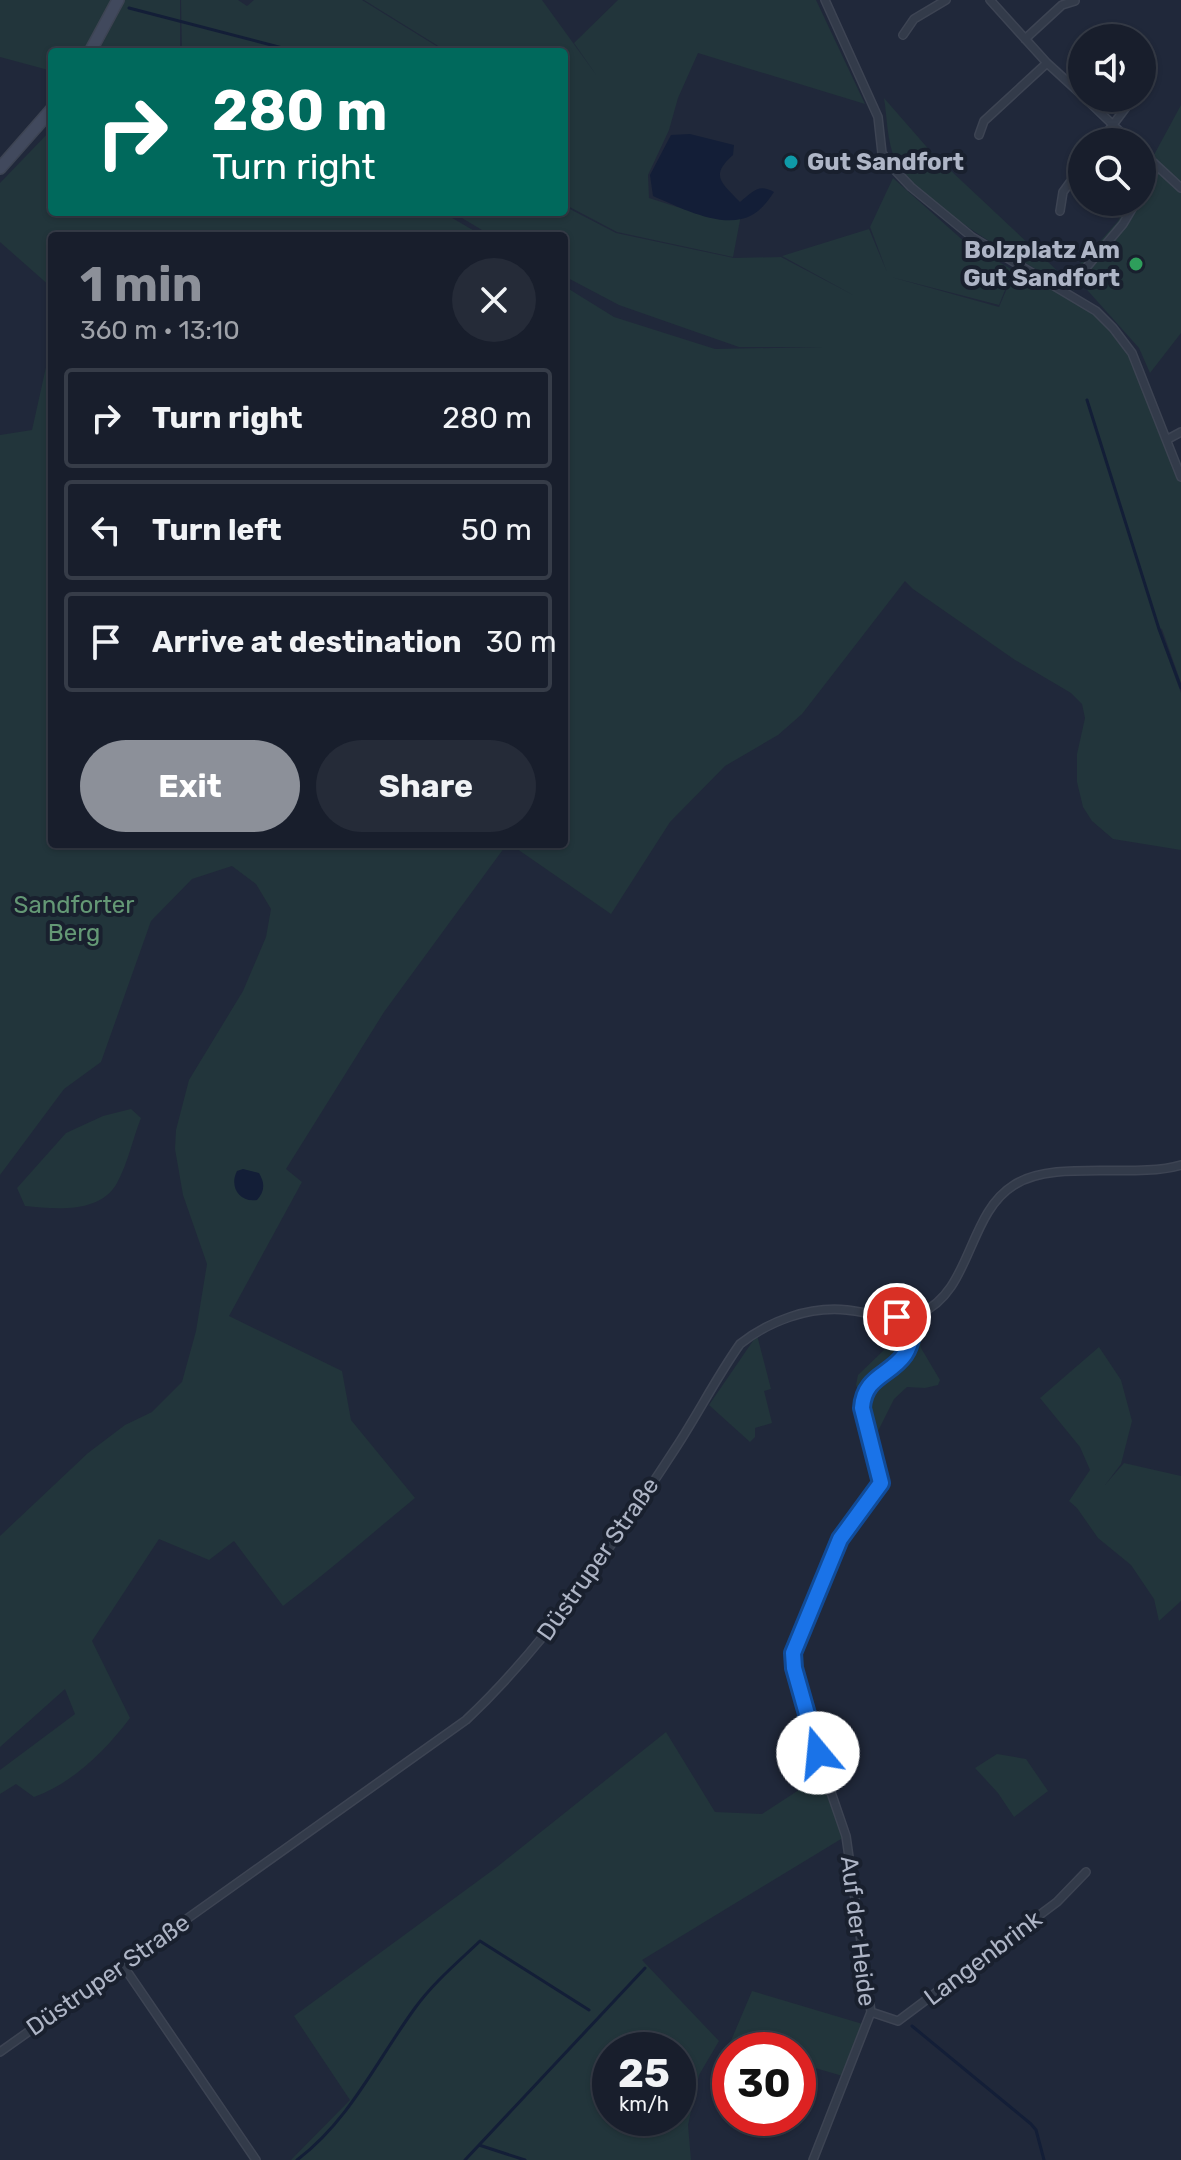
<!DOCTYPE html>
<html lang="en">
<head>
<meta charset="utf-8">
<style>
  :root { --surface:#181e2c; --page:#252b38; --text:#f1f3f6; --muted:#9fa2a9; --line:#363c48; --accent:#8c9099 }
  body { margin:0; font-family:Rubik,sans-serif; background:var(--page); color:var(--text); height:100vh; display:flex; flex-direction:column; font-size:30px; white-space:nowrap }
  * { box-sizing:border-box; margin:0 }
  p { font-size:26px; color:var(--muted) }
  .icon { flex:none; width:44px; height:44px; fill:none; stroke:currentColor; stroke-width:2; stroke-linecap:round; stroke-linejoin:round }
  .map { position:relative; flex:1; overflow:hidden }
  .details { position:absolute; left:48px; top:232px; width:520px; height:616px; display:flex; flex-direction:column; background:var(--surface); border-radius:8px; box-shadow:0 2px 6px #0004,0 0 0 2px var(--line) }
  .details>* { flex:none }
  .hud { position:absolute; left:48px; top:48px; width:520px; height:168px; border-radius:8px; box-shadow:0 2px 6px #0004,0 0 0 2px var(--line); background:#00695c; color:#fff; overflow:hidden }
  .controls { position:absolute; left:1068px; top:24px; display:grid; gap:16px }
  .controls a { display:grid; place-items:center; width:88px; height:88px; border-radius:50%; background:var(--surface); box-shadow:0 2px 6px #0004,0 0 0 2px var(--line); font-size:40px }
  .speed { position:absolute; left:592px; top:2032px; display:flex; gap:16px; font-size:40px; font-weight:700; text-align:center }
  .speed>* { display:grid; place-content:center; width:104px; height:104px; border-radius:50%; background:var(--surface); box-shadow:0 2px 6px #0004,0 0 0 2px var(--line); line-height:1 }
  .speed small { font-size:20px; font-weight:400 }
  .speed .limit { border:12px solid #d22; background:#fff; color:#111 }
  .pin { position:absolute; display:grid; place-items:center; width:68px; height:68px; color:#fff; margin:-34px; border:4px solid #fff; border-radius:50%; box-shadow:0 2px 8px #0007 }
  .me { position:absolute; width:88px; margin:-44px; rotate:343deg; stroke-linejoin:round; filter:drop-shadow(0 0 6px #0008) }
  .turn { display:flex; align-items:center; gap:28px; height:168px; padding:0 32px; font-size:36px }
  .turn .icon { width:104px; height:104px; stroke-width:2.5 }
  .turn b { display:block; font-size:56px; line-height:68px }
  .round { display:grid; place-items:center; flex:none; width:84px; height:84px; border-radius:42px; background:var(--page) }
  .headline { display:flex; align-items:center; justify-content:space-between; height:136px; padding:0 32px }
  h1 { font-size:48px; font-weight:700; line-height:60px; color:var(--accent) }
  .cta { display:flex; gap:16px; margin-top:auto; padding:16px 32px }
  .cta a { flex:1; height:92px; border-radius:48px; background:var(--accent); color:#fff; font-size:32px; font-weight:700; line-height:92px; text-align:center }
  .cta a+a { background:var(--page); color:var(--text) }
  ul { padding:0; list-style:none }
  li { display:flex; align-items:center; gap:24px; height:100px; margin:0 16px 12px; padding:0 16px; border:4px solid var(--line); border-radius:8px }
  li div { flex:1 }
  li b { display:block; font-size:30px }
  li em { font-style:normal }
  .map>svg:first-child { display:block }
</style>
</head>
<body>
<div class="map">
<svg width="1181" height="2160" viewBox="0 0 1181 2160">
  <rect width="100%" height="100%" fill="#20283a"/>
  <!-- green -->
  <path fill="#22353b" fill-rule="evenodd" d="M0,0H118L90,52H52V71L0,57Z
    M125,0H180V52H98Z
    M181,0H238L247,6L254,0H362L446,52H182Z
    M364,0H542L597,76L574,43L618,0H816L865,104L698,53L678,98L669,130L648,175L649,198L677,207L741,215L733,257L617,232L564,204V52H448Z
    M884,98L932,153L1064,277L1074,291C1025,262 921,208 895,159C887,142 887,116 884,98Z
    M1181,105V333L1150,373L1139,348L1072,273L1118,221L1128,202H1142V177Z
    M52,129V212H442L483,236H52V291L51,287L0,242V183Z
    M893,178L967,244L1013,270L999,305L891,277L999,307L1017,265L1096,311L1132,353L1181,477V683L1162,629L1157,627L1181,693V850L1113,839L1092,821L1083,807L1077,782V754L1085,718L1082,704L1071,693L1015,660L913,589L905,581L802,714L778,735L725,766L670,822L611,914L510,844H564V286L614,317L715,349L824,347H739L619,305L564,276V236H492L452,212H564V206L616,233L734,258L781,257L855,296L782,256L869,229L887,272L870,227Z
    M52,340V844H507L384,1012L286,1169L302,1182L229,1316L342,1371L351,1420L415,1498C371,1534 328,1572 283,1606L234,1541L209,1560L159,1539L92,1641L130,1718C106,1750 73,1783 34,1797L16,1784L0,1794V1770L75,1714L65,1689L0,1747V1536L88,1453L125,1425L152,1412L182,1382L196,1331L207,1264L183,1195L175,1149L176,1130L189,1080L243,991L266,937L271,909L256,884L232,866L192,879L151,921L101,1062L64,1089L0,1175V435L32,430Z
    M131,1109L141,1118C133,1138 128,1163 117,1183C100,1214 55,1209 25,1206L17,1188L66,1133L103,1116Z
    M896,1327L919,1331L921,1348L940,1380L938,1385L925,1388L907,1387L894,1399L874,1439L867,1410L856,1385L858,1375L884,1350Z
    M757,1335L771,1389L764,1391L772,1423L755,1428V1437L750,1442L709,1405Z
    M1099,1347L1121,1380L1132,1421L1121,1464L1105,1485L1124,1463L1181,1476V1601L1159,1621L1154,1599L1131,1565L1098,1538L1077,1508L1069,1501L1090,1470L1080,1447L1040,1398Z
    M666,1732L715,1812L762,1814L825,1773L846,1836L642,1960L719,2041L699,2075L688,2125L691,2160H291L350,2100L294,2016L497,1867ZM610,2050H678V2118H610Z
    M997,1754L1026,1759L1048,1791L1014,1817L998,1793L975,1768Z
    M752,1991L866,2025L846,2077L798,2063V2050H753L730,2043Z"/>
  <!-- water -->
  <path fill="#131e37" d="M690,134L734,145L733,155C709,176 722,183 740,202C753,192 758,183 774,192C768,201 761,210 752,215C724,231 679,207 653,196L650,175L671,135Z
    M243,1169L259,1173C265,1183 265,1191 257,1200C239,1203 229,1186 237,1171Z"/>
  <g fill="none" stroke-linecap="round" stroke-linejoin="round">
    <!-- stream -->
    <path stroke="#131e37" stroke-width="3" d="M129,8L298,52
      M1087,400L1159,629L1181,688
      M912,2026L1031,2124L1036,2130L1044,2160
      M479,2145L525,2160
      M297,2160C350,2120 377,2060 415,2008C433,1983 458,1962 480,1941L589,2010
      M465,2160L645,1968"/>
    <defs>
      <path id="street" d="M825,0L878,117L882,153L892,167L911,187L972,237L1096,311L1113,328L1132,353L1181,477
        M990,0L1047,63L1082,95
        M903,35L914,19L946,0
        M1025,39L1062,5L1075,1
        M1142,85L1150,75L1152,62
        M1085,98L1131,142
        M979,135L984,121L1047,63
        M1100,142L1133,98
        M1142,152L1181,188
        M1142,192L1157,167
        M1060,211L1063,192L1082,166
        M1074,282L1123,224L1136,202
        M1168,439L1181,432
        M122,1964L256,2160
        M871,2012L898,2021L1057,1902L1086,1872
        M0,2052L466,1720C549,1642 613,1544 675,1449C698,1414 716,1378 740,1344C769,1321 809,1306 847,1310C869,1312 897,1323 919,1314C972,1292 967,1214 1014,1185C1054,1159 1133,1179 1181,1165
        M813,2160L871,2012L846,1836L811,1734L794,1668L793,1653L840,1539L881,1483L862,1408C864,1379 890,1375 905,1354C912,1343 913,1329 914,1316"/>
      <path id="secondary" d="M90,52L118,0
        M0,168L52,109"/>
    </defs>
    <!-- street casing -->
    <use href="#street" stroke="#3d4453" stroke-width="10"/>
    <!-- secondary casing -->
    <use href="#secondary" stroke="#3d4453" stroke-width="14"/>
    <!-- street -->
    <use href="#street" stroke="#333b4a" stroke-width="7"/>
    <!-- secondary -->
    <use href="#secondary" stroke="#41495d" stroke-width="11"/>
  </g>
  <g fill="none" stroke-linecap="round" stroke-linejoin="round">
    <defs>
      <path id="route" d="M818,1753L794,1668L793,1653L840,1539L881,1483L862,1408C864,1376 890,1376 905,1354C912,1343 913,1329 914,1316L897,1317"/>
    </defs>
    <!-- route casing -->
    <use href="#route" stroke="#114b97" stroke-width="20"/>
    <!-- route -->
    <use href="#route" stroke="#1a73e8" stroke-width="14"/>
  </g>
  <!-- markers -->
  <circle fill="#0f9aa8" stroke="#19202e" stroke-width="3" cx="791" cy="162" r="8"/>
  <circle fill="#2e9e5b" stroke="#19202e" stroke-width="3" cx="1136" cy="264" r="8"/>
  <g text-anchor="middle" stroke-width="8" stroke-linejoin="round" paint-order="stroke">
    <!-- poi labels -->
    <g font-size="24" font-weight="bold" fill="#aeb5c6" stroke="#19202e" text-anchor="start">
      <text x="807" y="170">Gut Sandfort</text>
      <text x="1120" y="258" text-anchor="end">Bolzplatz Am<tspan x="1120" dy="28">Gut Sandfort</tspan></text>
    </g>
    <!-- park labels -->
    <g font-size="24" fill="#649875" stroke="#19202e">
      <text x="74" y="913">Sandforter<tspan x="74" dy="28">Berg</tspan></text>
    </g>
    <!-- street labels -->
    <g font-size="24" fill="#aeb5c6" stroke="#19202e">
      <text transform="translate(598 1559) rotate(-55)" y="8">Düstruper Straße</text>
      <text transform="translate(858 1931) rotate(83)" y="8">Auf der Heide</text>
      <text transform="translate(983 1958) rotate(-37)" y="8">Langenbrink</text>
      <text transform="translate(108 1975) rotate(-35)" y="8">Düstruper Straße</text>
    </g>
  </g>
</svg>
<div class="controls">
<a><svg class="icon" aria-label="sound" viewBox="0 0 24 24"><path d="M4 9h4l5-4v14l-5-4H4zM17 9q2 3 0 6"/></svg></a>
<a><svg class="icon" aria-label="search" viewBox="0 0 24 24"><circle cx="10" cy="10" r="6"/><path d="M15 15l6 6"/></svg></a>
</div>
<div class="speed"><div>25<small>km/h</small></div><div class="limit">30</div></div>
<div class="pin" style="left:897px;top:1317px;background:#d93025"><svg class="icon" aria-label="arrive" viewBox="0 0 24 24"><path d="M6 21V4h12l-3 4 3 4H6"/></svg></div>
<svg class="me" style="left:818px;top:1753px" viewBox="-20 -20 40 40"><circle r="19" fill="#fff"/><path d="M0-13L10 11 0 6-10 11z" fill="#1a73e8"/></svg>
<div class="hud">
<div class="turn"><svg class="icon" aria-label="right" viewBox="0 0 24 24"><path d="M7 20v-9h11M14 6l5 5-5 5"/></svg><div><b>280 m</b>Turn right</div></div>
</div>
<section class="details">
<div class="headline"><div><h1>1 min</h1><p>360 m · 13:10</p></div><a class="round"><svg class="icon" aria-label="close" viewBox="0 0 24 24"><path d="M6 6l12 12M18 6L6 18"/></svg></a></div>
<ul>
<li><svg class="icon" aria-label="right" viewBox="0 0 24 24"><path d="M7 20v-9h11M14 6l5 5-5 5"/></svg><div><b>Turn right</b></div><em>280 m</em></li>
<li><svg class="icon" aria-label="left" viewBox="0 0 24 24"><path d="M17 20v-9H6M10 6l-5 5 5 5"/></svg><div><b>Turn left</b></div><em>50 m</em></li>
<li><svg class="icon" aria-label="arrive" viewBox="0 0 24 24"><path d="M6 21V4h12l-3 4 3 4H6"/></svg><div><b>Arrive at destination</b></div><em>30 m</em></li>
</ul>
<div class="cta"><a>Exit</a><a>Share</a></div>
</section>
</div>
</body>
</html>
